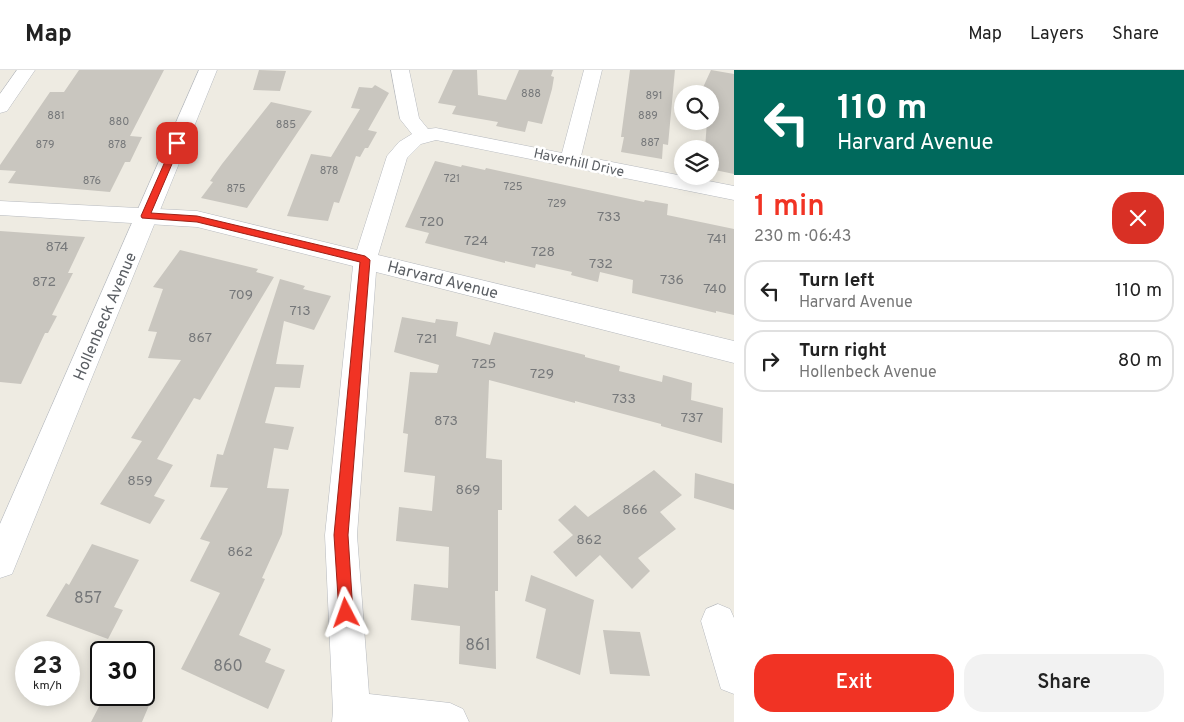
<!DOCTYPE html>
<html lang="en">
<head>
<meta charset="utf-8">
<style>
  :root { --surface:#fff; --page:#f2f2f2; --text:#222; --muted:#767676; --line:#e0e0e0; --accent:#f13324 }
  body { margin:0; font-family:Overpass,sans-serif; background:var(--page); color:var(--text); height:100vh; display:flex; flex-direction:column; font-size:19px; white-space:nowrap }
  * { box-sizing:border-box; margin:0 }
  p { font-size:16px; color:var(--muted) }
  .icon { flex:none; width:28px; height:28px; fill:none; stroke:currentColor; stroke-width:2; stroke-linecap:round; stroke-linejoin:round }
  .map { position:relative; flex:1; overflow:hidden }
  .drawer { display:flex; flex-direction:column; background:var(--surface); width:450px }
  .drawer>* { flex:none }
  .hud { background:#00695c; color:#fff; overflow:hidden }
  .controls { position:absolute; left:674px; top:15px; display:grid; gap:10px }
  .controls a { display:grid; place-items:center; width:45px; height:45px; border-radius:50%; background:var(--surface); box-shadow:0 2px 12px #0003; font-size:25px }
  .speed { position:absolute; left:15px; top:571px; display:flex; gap:10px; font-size:25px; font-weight:700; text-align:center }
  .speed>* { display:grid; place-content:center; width:65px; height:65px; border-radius:50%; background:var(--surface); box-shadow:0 2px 12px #0003; line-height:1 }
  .speed small { font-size:12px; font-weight:400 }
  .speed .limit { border:2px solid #111; border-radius:8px; background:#fff; color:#111 }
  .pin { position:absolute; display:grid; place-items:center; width:42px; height:42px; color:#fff; margin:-21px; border-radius:10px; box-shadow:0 2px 8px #0006 }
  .me { position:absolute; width:55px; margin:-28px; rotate:356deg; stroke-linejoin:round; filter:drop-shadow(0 0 4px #0008) }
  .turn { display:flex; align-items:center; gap:18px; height:105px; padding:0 20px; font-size:22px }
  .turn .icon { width:65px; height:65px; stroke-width:2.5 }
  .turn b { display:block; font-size:35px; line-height:42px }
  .round { display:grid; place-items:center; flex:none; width:52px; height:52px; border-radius:20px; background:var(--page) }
  .headline { display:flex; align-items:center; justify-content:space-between; height:85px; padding:0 20px }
  h1 { font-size:30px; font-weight:600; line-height:38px; color:var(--accent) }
  .cta { display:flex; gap:10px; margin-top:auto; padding:10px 20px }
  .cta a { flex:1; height:58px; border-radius:20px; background:var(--accent); color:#fff; font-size:20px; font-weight:600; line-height:58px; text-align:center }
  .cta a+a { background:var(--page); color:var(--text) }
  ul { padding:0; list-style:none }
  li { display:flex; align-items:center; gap:15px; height:62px; margin:0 10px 8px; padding:0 10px; border:2px solid var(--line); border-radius:20px }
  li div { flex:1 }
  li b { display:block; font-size:19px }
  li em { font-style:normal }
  header { display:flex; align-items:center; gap:30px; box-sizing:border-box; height:70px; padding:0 25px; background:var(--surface); border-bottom:1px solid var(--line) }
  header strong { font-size:24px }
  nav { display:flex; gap:28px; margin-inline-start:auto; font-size:18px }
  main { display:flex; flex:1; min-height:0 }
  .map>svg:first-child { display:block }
</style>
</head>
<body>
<header>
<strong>Map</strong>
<nav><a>Map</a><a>Layers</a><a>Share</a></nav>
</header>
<main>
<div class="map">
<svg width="734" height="652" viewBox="0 0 734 652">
  <rect width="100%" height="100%" fill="#eeebe2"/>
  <!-- building -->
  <path fill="#c9c6bf" d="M79,0H164L130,66L142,67L130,92H125L110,122L8,113L16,101L0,100V95L50,22H64Z
    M259,0L286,1L280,21L253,20Z
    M453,0H477L478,25L506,30L519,0H553L551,6L554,7L552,19L542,54L528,51L525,62L496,56L498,52L452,44L456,36L438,33Z
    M630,0H675L668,75L663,74L662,89L621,82L624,67H621Z
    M711,0L734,4V104L710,99V79H705L707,51H710V24H700Z
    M375,15L389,23L368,60L377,62L368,78H365L360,87L356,86L339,133L334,132L328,151L287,146L311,84L331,87L360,39L351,38L359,17L372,18Z
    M271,32L312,41L247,138L201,128L213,112L210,111L222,94Z
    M435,91L461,97L462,95L485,100L486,98L644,132L645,130L668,134L667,145L734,159V245L716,241V243L632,223L633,210L600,202L598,212L571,205L572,202L536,194L535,198L505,191V193L425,173L429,163L405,157Z
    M0,161L85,167L68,203H73L52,245L57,246L48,263H45L21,314L0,312Z
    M180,180L258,199L256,202L274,207L200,330L194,328L157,389L173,395L154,426L165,430L150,454L100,434L142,371L131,368L181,290L148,288L157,262L148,261L163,219L153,217Z
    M280,209L305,216L303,219L331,226L314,260L284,251L276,294L304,295L300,318L275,317L265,353L294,357L288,380L274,378L267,418L289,419L282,464L262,508L265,509L239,565L271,579L265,592L285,600L268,639L181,599L220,523L190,511L210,472L200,469L228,418L210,417L217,384L223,385Z
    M402,247L435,253L436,249L458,252L456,266L490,275L494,262L585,285V287L620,296L619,301L662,312L663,305L692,313L691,330L723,338L722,373L661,356V354L575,331V333L489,310L486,388L502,390V440H498V521H495L496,599L459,594L460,556L411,550L414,514L448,518L449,477L396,471L399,437L432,441L435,406L404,402L408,364L403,363L410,302L437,303L439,295L394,282Z
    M654,400L682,425L660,442L676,459L638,488L650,501L632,519L600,485L576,507L553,482L573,465L558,450L575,435L588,447Z
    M695,403L734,414V440L694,428Z
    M92,474L139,490L114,537L123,540L108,569L46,546L66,513L69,515Z
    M531,505L594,530L580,605L536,588L546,539L525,531Z
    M603,560L640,562L650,606L610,604Z
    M105,625H130L150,633L142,652H91Z"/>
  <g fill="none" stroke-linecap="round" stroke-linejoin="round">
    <defs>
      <path id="street" d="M17,0H35L7,41L0,43V24Z
        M391,0H409L419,48L428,59L436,58L562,83L584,0H602L581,86L734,116V130L436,70L421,74L407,88L378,185L734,271V293L376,202L357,465L369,624L450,633L463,639L469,652H332L333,641L325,465L353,196L197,157L0,145V131L197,141L357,180L387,86L399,72L412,64L400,49Z
        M718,534L730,539L734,548V624L721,619L701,551L706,539Z"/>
      <path id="secondary" d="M199,0H217L12,504L0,508V454Z"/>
    </defs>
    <!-- street casing -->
    <use href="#street" stroke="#b7babf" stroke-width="1"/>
    <!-- secondary casing -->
    <use href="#secondary" stroke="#b7bbc1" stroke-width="1"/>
    <!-- street -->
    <use href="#street" fill="#fff" fill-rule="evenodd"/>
    <!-- secondary -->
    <use href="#secondary" fill="#fff" fill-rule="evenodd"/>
  </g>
  <!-- route -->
  <path fill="#f13324" stroke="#9d2117" d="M174,71L181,73L151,143L197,146L365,186L370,190L348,465L353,543L351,548L346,550L341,548L339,543L334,465L360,192L197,152L142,148L141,146Z"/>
  <g text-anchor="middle" stroke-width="5" stroke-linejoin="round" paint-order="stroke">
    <!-- far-number labels -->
    <g font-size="11" fill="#76787a">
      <text x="531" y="27">888</text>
      <text x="654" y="29">891</text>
      <text x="56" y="49">881</text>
      <text x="648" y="49">889</text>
      <text x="119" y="55">880</text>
      <text x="286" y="58">885</text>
      <text x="650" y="76">887</text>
      <text x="45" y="78">879</text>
      <text x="117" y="78">878</text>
      <text x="329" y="104">878</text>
      <text x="452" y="112">721</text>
      <text x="92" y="114">876</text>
      <text x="513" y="120">725</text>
      <text x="236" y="122">875</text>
      <text x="557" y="137">729</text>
    </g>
    <!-- far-street labels -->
    <g font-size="14" fill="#5a5e63" stroke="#fff">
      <text transform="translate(579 92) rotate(12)" y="5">Haverhill Drive</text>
    </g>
    <!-- number labels -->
    <g font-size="14" fill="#76787a">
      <text x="609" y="151">733</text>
      <text x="432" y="156">720</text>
      <text x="717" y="173">741</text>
      <text x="476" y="175">724</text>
      <text x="57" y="181">874</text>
      <text x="543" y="186">728</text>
      <text x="601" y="198">732</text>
      <text x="672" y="214">736</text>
      <text x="44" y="216">872</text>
      <text x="715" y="223">740</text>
      <text x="241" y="229">709</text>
      <text x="300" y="245">713</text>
      <text x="200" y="272">867</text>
      <text x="427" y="273">721</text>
      <text x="484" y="298">725</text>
      <text x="542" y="308">729</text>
      <text x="624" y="333">733</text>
      <text x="692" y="352">737</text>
      <text x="446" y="355">873</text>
      <text x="140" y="415">859</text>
      <text x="468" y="424">869</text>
      <text x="635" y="444">866</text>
      <text x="589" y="474">862</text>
      <text x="240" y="486">862</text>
    </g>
    <!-- street labels -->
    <g font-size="16" fill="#5a5e63" stroke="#fff">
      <text transform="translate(443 209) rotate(14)" y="6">Harvard Avenue</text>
      <text transform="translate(104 246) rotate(-67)" y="6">Hollenbeck Avenue</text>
    </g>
    <!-- near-number labels -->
    <g font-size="16" fill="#76787a">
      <text x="88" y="533">857</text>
      <text x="478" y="580">861</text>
      <text x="228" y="601">860</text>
    </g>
  </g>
</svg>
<div class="controls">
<a><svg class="icon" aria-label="search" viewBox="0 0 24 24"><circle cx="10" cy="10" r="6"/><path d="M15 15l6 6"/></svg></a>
<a><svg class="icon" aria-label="layers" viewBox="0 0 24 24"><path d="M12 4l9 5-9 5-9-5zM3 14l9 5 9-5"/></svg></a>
</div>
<div class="speed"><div>23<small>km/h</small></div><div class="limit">30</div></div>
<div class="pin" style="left:177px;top:73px;background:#d93025"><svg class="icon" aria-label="arrive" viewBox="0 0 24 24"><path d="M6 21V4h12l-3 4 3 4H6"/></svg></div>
<svg class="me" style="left:346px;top:543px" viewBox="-20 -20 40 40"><path d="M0-17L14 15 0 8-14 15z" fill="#f13324" stroke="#fff" stroke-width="4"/></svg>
</div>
<section class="drawer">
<div class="hud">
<div class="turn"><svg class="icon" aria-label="left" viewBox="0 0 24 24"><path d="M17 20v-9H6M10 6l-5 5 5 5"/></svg><div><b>110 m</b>Harvard Avenue</div></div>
</div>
<div class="headline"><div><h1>1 min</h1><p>230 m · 06:43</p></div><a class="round" style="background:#d93025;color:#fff"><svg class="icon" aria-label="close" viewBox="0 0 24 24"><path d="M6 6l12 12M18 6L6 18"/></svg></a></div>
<ul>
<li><svg class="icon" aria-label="left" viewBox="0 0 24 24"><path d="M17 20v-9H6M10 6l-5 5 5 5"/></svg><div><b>Turn left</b><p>Harvard Avenue</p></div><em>110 m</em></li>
<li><svg class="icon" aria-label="right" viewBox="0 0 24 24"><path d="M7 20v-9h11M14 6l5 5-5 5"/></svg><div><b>Turn right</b><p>Hollenbeck Avenue</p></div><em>80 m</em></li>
</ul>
<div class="cta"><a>Exit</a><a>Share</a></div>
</section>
</main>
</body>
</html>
